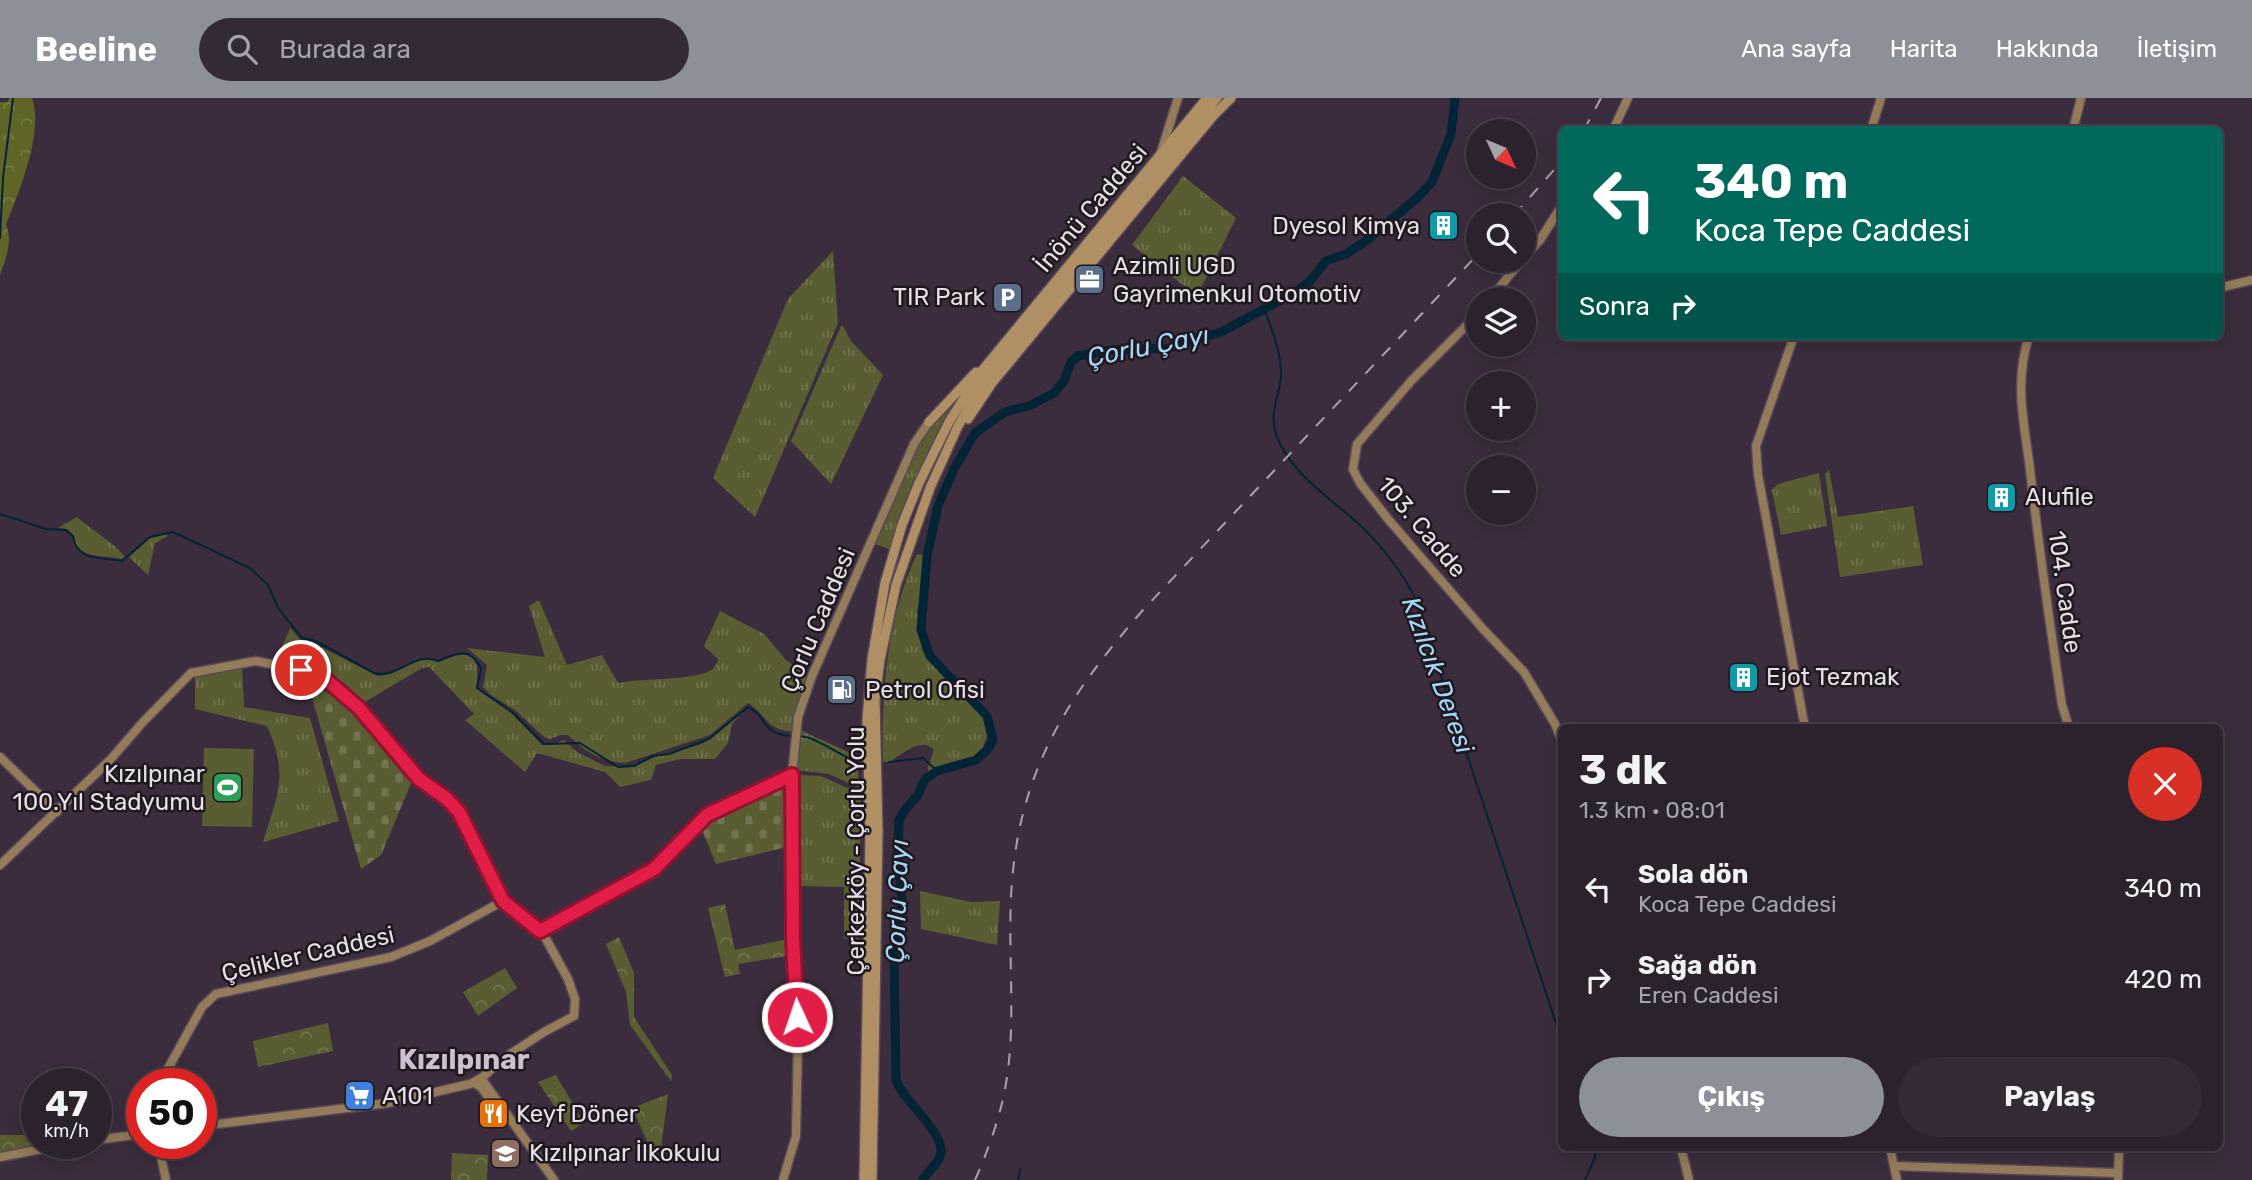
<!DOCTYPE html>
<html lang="tr">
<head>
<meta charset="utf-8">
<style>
  :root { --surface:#2c222e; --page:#342a36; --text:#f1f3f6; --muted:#a6a4aa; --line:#483f4a; --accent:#8c9099 }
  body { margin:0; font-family:Rubik,sans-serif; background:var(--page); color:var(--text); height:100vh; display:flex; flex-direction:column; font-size:26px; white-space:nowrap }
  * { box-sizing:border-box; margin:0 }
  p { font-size:23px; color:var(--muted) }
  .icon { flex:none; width:38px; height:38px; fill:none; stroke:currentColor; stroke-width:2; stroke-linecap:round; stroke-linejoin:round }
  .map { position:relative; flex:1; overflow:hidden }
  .sheet { position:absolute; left:1558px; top:626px; width:665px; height:427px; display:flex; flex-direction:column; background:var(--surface); border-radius:10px; box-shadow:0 4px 18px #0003,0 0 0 2px var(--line) }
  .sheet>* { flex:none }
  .guide { position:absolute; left:1558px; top:28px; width:665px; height:214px; border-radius:10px; box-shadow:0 4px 18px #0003,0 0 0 2px var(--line); background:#00695c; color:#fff; overflow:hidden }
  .needle { width:46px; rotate:134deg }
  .buttons { position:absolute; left:1466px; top:21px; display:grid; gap:14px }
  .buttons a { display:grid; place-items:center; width:70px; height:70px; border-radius:50%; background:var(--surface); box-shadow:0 4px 18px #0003,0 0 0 2px var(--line); font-size:35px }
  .speed { position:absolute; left:21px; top:970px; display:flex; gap:14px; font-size:35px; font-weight:700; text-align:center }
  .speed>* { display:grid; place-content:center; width:91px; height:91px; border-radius:50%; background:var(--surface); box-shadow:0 4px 18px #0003,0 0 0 2px var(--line); line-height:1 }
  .speed small { font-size:18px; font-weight:400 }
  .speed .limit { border:10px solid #d22; background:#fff; color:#111 }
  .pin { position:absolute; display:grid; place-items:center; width:60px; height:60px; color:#fff; margin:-30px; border:4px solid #fff; border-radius:50%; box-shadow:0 2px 7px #0007 }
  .me { position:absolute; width:77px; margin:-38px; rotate:357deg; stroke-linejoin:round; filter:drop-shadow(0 0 5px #0008) }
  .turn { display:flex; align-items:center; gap:24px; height:147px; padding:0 21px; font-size:32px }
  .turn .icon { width:91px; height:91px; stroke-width:2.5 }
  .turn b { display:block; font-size:49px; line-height:60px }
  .then { display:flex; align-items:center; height:66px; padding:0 21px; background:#0003; gap:14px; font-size:26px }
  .round { display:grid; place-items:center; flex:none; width:74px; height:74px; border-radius:37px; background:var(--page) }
  .headline { display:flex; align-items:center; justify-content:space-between; height:119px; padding:0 21px }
  h1 { font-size:42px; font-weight:700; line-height:52px }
  .button { display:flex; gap:14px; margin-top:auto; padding:14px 21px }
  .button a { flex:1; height:80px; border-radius:42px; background:var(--accent); color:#fff; font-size:28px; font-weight:700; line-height:80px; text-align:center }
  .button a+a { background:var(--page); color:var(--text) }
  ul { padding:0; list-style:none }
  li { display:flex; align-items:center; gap:21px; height:91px; padding:0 21px }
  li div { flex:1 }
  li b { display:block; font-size:26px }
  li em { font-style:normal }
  header { display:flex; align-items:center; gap:42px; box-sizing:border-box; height:98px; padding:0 35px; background:var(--accent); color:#fff }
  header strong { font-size:33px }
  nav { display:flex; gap:38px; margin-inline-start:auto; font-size:24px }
  .search { width:490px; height:63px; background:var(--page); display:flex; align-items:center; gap:18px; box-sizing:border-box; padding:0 24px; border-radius:38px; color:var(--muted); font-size:26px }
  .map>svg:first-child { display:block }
</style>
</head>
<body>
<header>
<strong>Beeline</strong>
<div class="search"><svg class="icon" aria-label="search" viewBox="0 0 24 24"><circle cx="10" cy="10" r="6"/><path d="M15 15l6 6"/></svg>Burada ara</div>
<nav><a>Ana sayfa</a><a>Harita</a><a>Hakkında</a><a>İletişim</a></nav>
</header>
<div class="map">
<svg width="2252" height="1082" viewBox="0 0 2252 1082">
  <defs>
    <pattern id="grass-tufts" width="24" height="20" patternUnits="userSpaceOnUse" patternTransform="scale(1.75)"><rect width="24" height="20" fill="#5a5d31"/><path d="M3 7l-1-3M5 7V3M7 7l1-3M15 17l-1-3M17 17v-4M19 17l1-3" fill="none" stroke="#72744f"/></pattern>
    <pattern id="forest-crowns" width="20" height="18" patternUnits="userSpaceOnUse" patternTransform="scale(1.75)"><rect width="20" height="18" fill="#606427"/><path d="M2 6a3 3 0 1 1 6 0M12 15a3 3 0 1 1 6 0" fill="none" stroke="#777a46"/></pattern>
    <pattern id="cemetery-stones" width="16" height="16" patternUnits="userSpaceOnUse" patternTransform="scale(1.75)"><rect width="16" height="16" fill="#5a5d31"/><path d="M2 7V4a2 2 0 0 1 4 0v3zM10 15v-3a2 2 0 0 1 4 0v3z" fill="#72744f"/></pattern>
    <pattern id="park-crowns" width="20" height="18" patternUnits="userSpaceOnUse" patternTransform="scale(1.75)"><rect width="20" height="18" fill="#5a5d31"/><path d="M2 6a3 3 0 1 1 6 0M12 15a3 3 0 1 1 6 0" fill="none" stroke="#72744f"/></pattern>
  </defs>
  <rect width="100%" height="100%" fill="#3b2d3d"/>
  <!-- grass -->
  <path fill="url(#grass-tufts)" d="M1183,78L1236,120L1197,198L1132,147Z
    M833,153L838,225L755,419L713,380L788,201Z
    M841,228H843L851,243L883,277L831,386L791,343Z
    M962,295L930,356L892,452L872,445L916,347L930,325Z
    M1829,372L1838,419L1913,408L1923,467L1840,479L1825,376Z
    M1819,375L1827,428L1781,437L1772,392L1778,386Z
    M77,419C92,433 113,443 125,459L122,461C104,456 77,463 74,438L67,431L58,430Z
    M165,436L168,438L155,445L148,477L129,459L150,440Z
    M917,456L924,457V490L917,513L922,553L983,619L987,638L981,655L929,681L928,669L934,652C921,638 903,656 889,664H883C881,595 887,519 917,456Z
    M539,502L567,567L602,557L618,585C640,580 698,583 713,571C714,569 718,563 719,562L704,548L720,513L764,536L786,562L811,579L794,634C763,631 770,619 748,605L710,637L625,665C602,664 584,653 568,637H560L550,641L544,639L515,612L491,597L483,589L487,567L467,550L545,559L529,508Z
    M290,530L301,542L313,545L378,578C394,578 416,559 427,560C431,561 434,563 438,564C469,551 482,553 476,590L511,615L542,647H552L564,642L577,654L605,668L633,669L655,659L702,646L743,614L732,626L728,645L715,661H680L656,667L651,682L620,689L605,674L537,655L525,674L465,622L474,616L429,569L422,570L363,605C337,585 310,568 278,558Z
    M242,569L244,609L310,620L339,723L263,744C278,695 289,677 267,628L195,611V577Z
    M802,633L857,658L859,690L829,676L797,672Z
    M797,677L821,678L861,696L859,841L844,840V789L797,788Z
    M920,793L971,804L1000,803L997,847L921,831Z"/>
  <!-- forest -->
  <path fill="url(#forest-crowns)" d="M9,0H32C44,33 19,95 6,126C13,144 6,159 0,177V4H8Z"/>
  <!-- cemetery -->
  <path fill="url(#cemetery-stones)" d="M307,582C351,606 380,645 412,683L381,757L361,771Z
    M772,689L789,694L791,748L716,766L701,730L713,719Z"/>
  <!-- park -->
  <path fill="url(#park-crowns)" d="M725,806L735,852L793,840V857L738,866L740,876L725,879L708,810Z
    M619,839L634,875V919L672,977L671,983L630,927L626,894L606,846Z
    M505,870L517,890L478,918L463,894Z
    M328,925L333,953L258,969L253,943Z
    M556,977L584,1025L571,1033L538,984Z
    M668,996L660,1059L655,1060L632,1010Z
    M0,1037H37V1045H44L45,1049L0,1059Z
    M452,1055L488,1057L487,1082H451Z"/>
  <!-- garden -->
  <path fill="#5a5d31" d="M204,650L254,651L252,729L202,728Z
    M278,940L283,961L261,967L256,945Z"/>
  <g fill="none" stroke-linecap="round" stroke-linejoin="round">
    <!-- stream -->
    <path stroke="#022435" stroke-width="2" d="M0,140L3,80L13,0
      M1264,210C1271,230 1280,250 1281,272C1282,297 1267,312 1277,339C1293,378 1332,401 1361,428C1381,447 1403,475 1415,500L1561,940
      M0,416L46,431L66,432L73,438C76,464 104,459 122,463L150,439L173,434L250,470L268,487L278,510L302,540L316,543L374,575C400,581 412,553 438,563C457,555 469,548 481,570L477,590L512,614L544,646L580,645L618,669L634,668L653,658L669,656L709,641L748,609C768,618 760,636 792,638
      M798,638C816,638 838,657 857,664
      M889,664L923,660L937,673
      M1018,1082L1020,1071
      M1585,1082L1595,1060V1050"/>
    <!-- river -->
    <path stroke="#022435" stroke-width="9" d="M922,1082C927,1075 935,1068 939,1061C952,1039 902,1003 896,982L894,857L902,803L898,755L899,722L904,713L918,697L925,681L937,673L976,662L988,651L993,642L987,618L930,558L921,532L927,458L938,408L954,371L975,335L1005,314L1031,307L1054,295L1064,283L1071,264L1078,258L1111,252L1169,250L1221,234L1296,194L1310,183L1326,163L1346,156L1366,143L1417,100L1432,84L1451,36L1455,0"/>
    <defs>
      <path id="secondary" d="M1613,32L1628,0
        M1871,32L1881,0
        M2073,32L2081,0
        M1161,54L1178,0
        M1524,159L1540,142L1561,109
        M2219,190L2252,182
        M1490,201L1521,163
        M1479,215L1412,282L1357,346L1353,371L1360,385L1388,421L1483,531L1524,574L1555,626L1561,641
        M1794,238L1756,348L1758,377L1805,630
        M2029,238C2014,285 2024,324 2030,371C2039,450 2050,528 2062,607L2069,630
        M0,659L57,714
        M0,767L110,662L143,624L191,575L256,563L301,572L329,584L359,610L419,681L439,693L459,714L503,803L538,831L546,841L568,881L575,901L574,918L544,934L501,962L483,979L470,986L388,1005L201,1028
        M540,833L655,771L707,717L792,677
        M481,980L554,1082
        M160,985L202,909L216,896L391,859L430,843L503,803
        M474,985L481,989L501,1017
        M96,1042L142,1036
        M158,1045L166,1082
        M1681,1050L1689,1082
        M1890,1050L1897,1082
        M0,1059L73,1045
        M1894,1068L2118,1075
        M783,1082L796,1038L798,941L793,840L792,677L798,619L812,578L914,346L929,324
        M2118,1082L2119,1050"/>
      <path id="primary" d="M968,321L992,285L1214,17L1231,0
        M929,324L976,274
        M864,1082L870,735L867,621L872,561L885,485L902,427L919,385L949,324L980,275L1207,0
        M872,1082L878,734L875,601L880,562L896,487L930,390L958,328L987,279L1217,0"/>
    </defs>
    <!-- secondary casing -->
    <use href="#secondary" stroke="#574958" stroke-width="11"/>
    <!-- primary casing -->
    <use href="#primary" stroke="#574958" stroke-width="12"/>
    <!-- secondary -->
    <use href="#secondary" stroke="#947b5a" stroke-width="8"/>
    <!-- primary -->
    <use href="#primary" stroke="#af8f63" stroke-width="9"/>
    <!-- rail -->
    <path stroke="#aba0ac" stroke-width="2" stroke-dasharray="12 12" stroke-linecap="butt" d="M1584,32L1601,0
      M1514,117L1561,64
      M975,1082C987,1055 998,1025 1004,996C1019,924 1005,847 1013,773C1024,664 1073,592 1143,512L1479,155"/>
  </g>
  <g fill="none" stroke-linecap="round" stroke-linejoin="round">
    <defs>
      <path id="route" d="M301,572L329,584L359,610L419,681L447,701L459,714L503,803L540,833L654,771L707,717L792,677L793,840L797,919"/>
    </defs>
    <!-- route casing -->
    <use href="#route" stroke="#92132f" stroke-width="18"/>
    <!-- route -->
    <use href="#route" stroke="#e11d48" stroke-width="12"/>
  </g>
  <!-- icons -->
  <defs>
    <symbol id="building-square" viewBox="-11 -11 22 22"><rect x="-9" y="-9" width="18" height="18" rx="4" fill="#0f9aa8" stroke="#1f181f"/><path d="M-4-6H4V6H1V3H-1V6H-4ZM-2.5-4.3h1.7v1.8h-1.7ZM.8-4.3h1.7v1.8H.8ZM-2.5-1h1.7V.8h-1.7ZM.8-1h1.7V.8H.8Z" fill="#fff"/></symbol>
    <symbol id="office-square" viewBox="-11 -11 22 22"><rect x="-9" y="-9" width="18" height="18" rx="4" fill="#5c6f8a" stroke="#1f181f"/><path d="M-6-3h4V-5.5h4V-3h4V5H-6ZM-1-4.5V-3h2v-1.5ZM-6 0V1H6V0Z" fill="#fff"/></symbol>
    <symbol id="parking-square" viewBox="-11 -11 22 22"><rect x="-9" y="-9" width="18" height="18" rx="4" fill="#5c6f8a" stroke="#1f181f"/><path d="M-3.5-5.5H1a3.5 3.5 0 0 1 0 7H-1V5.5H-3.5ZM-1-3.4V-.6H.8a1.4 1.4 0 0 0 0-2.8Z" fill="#fff"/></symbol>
    <symbol id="fuel-square" viewBox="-11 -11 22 22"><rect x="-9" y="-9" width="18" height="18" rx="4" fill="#5c6f8a" stroke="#1f181f"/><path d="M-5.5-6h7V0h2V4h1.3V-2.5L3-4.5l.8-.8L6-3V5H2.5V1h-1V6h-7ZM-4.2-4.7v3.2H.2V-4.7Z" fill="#fff"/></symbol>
    <symbol id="stadium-square" viewBox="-11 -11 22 22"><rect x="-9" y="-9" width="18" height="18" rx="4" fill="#2e9e5b" stroke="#1f181f"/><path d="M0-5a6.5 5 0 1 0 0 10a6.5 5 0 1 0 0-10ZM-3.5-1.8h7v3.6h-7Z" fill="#fff"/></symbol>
    <symbol id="supermarket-square" viewBox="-11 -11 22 22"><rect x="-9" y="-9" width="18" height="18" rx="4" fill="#3f7fe0" stroke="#1f181f"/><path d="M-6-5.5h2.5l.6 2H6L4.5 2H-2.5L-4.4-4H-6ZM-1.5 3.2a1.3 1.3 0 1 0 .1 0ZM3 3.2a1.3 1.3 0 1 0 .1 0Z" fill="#fff"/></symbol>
    <symbol id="restaurant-square" viewBox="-11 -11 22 22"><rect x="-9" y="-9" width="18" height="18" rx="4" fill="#e8710a" stroke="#1f181f"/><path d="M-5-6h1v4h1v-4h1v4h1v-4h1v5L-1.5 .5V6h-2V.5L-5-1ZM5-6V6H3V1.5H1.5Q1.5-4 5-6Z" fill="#fff"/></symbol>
    <symbol id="school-square" viewBox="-11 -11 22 22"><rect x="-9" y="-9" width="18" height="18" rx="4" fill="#8d6e63" stroke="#1f181f"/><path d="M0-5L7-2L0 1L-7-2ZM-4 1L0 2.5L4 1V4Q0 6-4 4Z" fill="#fff"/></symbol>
  </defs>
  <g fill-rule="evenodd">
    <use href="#building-square" x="1426" y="110" width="35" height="35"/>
    <use href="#office-square" x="1072" y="164" width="35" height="35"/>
    <use href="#parking-square" x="990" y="182" width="35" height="35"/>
    <use href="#building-square" x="1984" y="382" width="35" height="35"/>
    <use href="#building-square" x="1726" y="562" width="35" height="35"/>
    <use href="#fuel-square" x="824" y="574" width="35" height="35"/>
    <use href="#stadium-square" x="210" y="672" width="35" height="35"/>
    <use href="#supermarket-square" x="342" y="980" width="35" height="35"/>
    <use href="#restaurant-square" x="476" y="998" width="35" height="35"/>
    <use href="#school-square" x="488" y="1038" width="35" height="35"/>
  </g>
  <g text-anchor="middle" stroke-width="5" stroke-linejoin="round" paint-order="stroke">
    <!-- street labels -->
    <g font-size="24" fill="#e7dee8" stroke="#1f181f">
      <text transform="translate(1091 110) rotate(-50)" y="8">İnönü Caddesi</text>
      <text transform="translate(1422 429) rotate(50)" y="8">103. Cadde</text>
      <text transform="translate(2065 494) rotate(82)" y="8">104. Cadde</text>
      <text transform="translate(818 522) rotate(-67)" y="8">Çorlu Caddesi</text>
      <text transform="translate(856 753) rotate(-90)" y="8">Çerkezköy - Çorlu Yolu</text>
      <text transform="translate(308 856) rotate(-13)" y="8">Çelikler Caddesi</text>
    </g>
    <!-- poi labels -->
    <g font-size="24" fill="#e7dee8" stroke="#1f181f" text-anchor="start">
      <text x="1420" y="136" text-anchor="end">Dyesol Kimya</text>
      <text x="1113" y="176">Azimli UGD<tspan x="1113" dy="28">Gayrimenkul Otomotiv</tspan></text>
      <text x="985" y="207" text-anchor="end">TIR Park</text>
      <text x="2025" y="407">Alufile</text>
      <text x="1766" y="587">Ejot Tezmak</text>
      <text x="865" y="600">Petrol Ofisi</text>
      <text x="205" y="684" text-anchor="end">Kızılpınar<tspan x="205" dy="28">100.Yıl Stadyumu</tspan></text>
      <text x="382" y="1006">A101</text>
      <text x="516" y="1024">Keyf Döner</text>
      <text x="529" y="1063">Kızılpınar İlkokulu</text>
    </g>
    <!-- water labels -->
    <g font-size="26" font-style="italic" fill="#a4d7f5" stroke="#1f181f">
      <text transform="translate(1148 248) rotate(-11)" y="9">Çorlu Çayı</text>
      <text transform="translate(1438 577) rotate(70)" y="9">Kızılcık Deresi</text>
      <text transform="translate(897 803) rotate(-88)" y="9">Çorlu Çayı</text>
    </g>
    <!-- quarter labels -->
    <g font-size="28" font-weight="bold" fill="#cfbdd0" stroke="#1f181f">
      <text x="464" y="971">Kızılpınar</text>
    </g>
  </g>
</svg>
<div class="buttons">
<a><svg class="needle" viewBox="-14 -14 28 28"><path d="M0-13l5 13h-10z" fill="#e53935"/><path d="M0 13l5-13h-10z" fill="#a6a4aa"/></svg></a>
<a><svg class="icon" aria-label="search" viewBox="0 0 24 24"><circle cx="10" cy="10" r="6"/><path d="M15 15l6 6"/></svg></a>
<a><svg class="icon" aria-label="layers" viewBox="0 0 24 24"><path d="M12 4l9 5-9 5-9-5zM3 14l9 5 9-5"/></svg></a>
<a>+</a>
<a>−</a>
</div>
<div class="speed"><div>47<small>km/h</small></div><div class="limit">50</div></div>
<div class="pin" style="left:301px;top:572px;background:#d93025"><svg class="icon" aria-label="arrive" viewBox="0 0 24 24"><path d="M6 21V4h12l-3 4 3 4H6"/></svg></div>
<svg class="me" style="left:797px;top:919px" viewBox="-20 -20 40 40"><circle r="17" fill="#e11d48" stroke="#fff" stroke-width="3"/><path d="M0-11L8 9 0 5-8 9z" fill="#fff"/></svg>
<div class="guide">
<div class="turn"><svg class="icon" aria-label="left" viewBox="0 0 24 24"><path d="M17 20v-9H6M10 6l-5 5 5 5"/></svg><div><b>340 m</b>Koca Tepe Caddesi</div></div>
<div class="then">Sonra<svg class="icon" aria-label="right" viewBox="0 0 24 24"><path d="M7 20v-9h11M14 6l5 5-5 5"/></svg></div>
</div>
<section class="sheet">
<div class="headline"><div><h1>3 dk</h1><p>1.3 km · 08:01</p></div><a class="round" style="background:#d93025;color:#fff"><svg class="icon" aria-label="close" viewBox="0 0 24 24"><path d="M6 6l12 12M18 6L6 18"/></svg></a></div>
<ul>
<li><svg class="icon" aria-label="left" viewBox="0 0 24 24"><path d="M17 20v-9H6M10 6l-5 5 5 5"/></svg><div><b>Sola dön</b><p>Koca Tepe Caddesi</p></div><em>340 m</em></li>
<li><svg class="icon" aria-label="right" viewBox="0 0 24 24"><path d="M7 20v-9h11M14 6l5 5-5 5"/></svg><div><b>Sağa dön</b><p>Eren Caddesi</p></div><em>420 m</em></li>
</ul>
<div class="button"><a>Çıkış</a><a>Paylaş</a></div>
</section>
</div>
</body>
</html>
